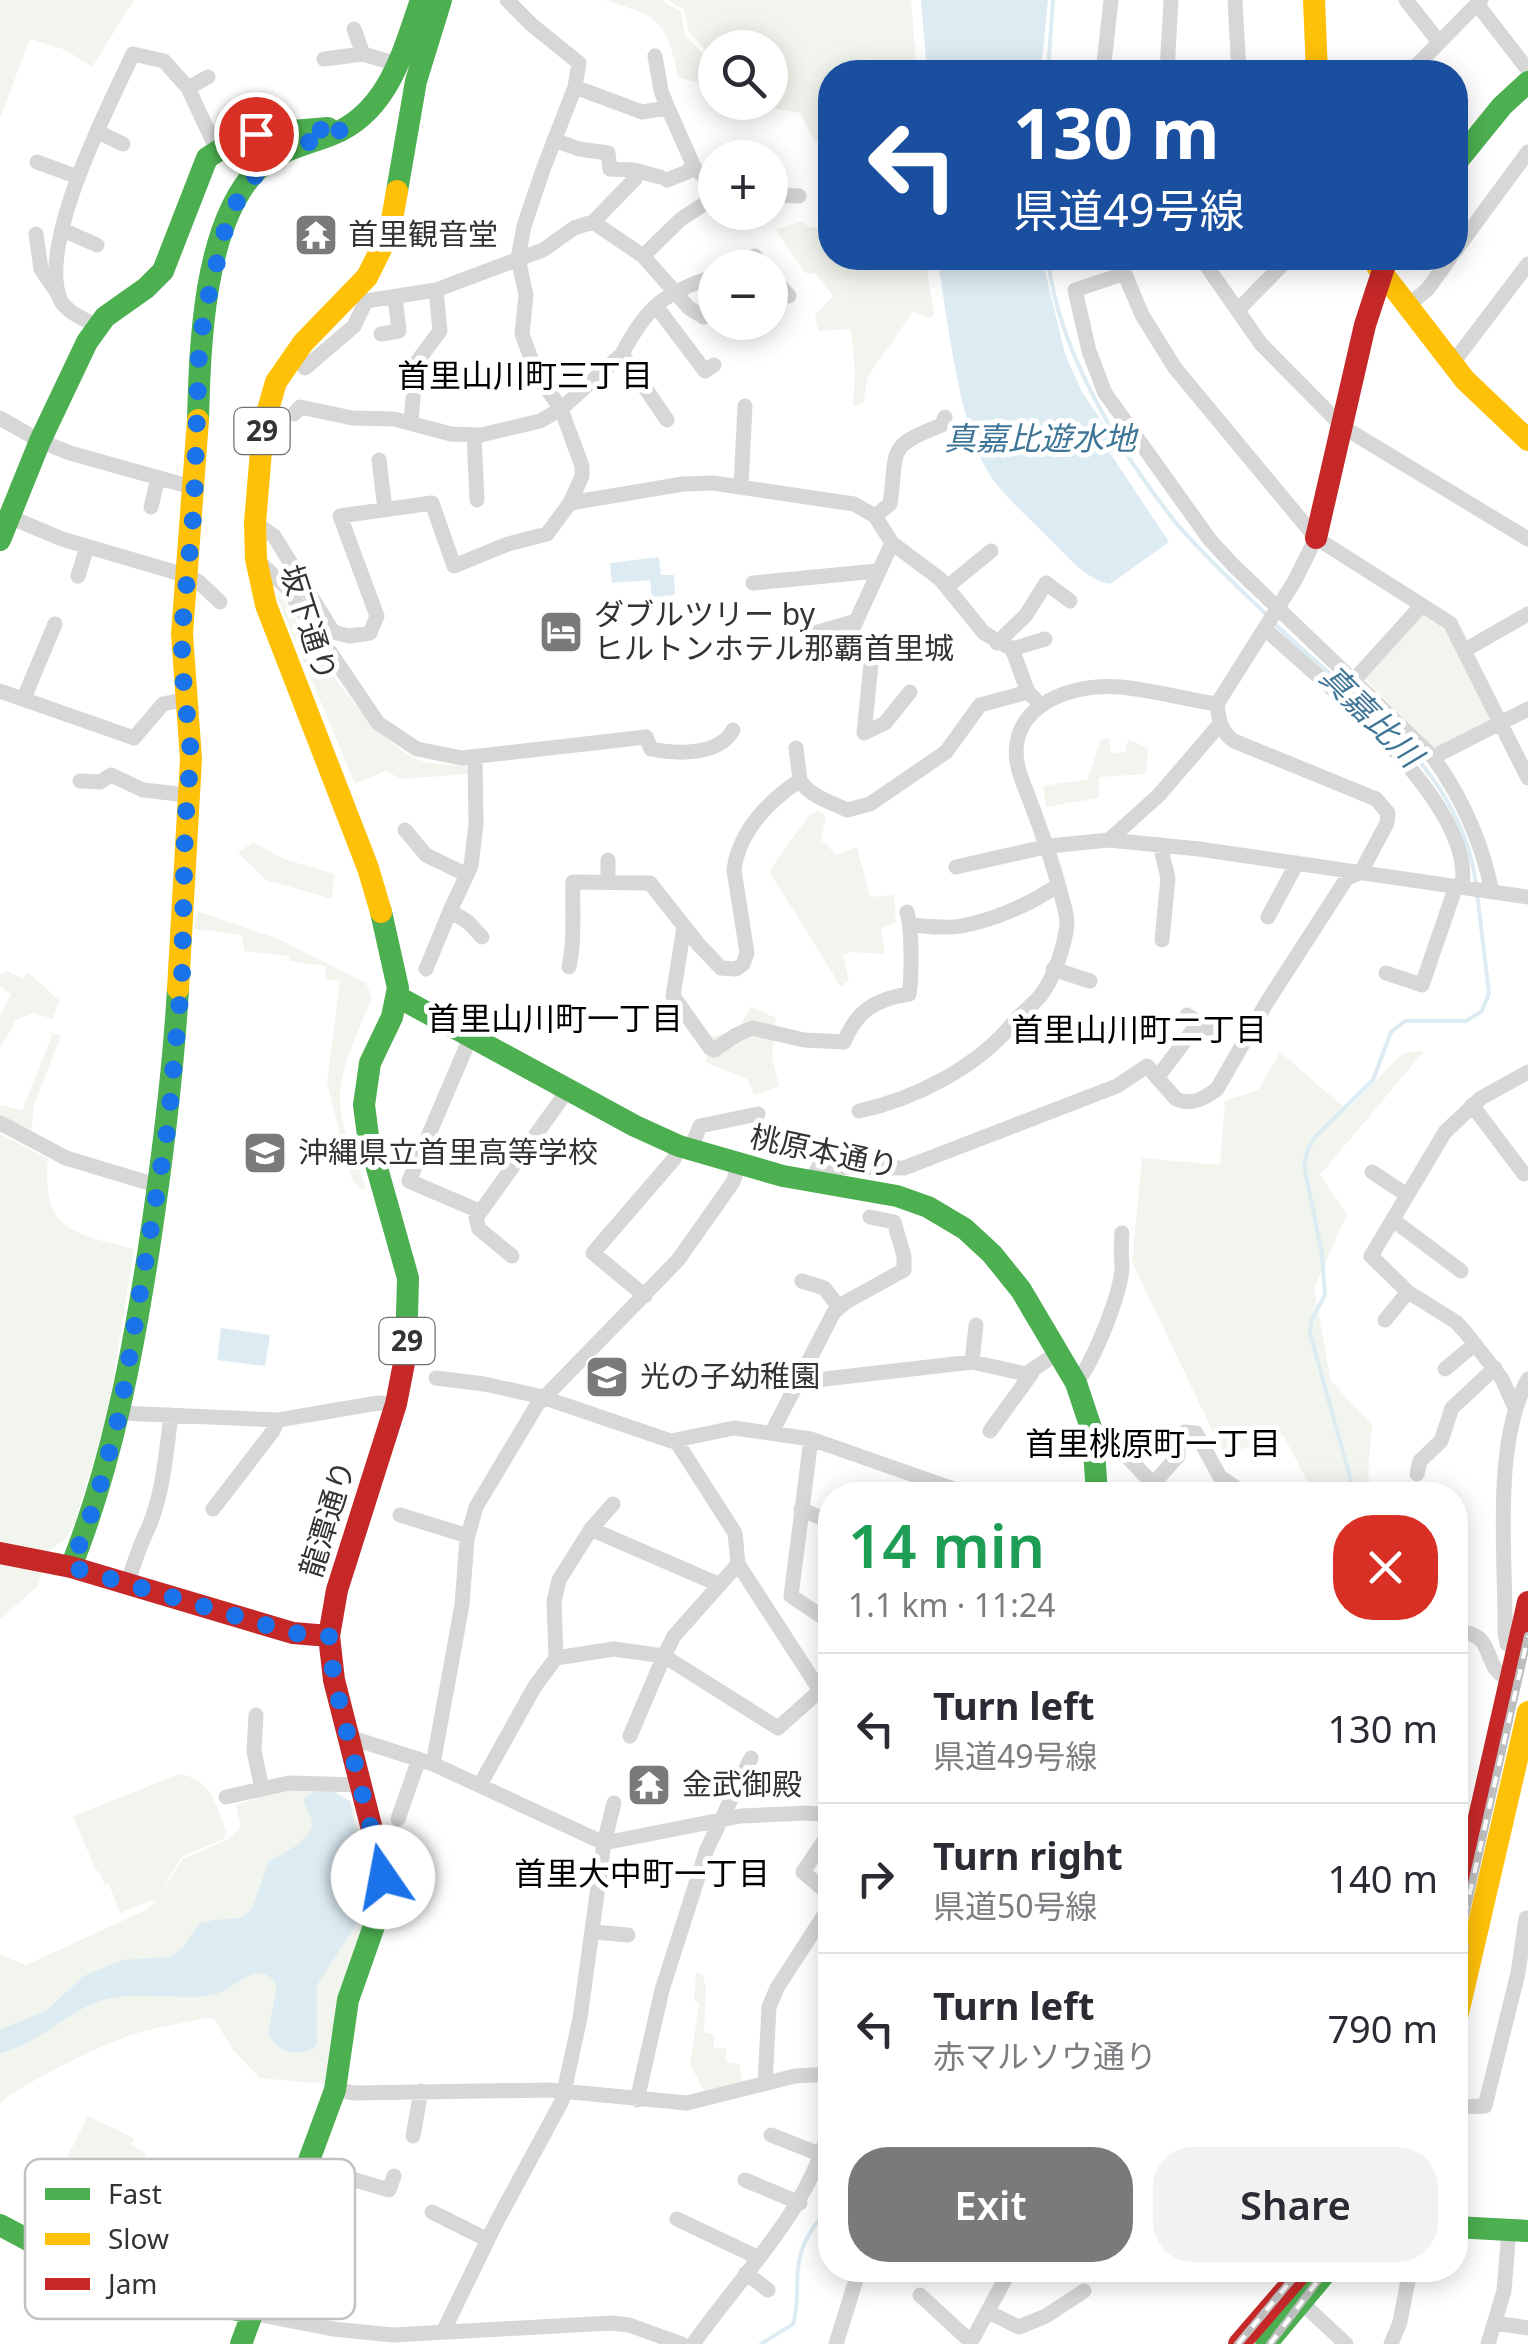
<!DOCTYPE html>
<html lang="en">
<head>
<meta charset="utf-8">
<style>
  :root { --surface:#fff; --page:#f2f2f3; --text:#2b2b33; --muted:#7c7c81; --line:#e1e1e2; --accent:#7a7a7a }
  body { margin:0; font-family:"Noto Sans","Noto Sans JP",sans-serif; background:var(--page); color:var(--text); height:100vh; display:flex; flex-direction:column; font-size:38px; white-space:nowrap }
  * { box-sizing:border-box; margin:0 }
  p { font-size:32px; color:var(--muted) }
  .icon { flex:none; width:55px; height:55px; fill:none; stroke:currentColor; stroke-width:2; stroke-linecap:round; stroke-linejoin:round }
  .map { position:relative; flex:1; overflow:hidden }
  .details { position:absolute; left:818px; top:1482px; width:650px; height:800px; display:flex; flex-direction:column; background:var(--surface); border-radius:40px; box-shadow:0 5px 25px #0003 }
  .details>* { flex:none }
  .top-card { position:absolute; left:818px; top:60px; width:650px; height:210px; border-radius:40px; box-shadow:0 5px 25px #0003; background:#1a4fa0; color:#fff; overflow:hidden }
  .buttons { position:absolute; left:698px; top:30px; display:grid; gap:20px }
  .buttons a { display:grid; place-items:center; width:90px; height:90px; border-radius:50%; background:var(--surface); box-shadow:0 5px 25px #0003; font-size:50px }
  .pin { position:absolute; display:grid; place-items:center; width:85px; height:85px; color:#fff; margin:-42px; border:5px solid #fff; border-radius:50%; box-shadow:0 2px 10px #0007 }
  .me { position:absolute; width:110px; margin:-55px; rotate:348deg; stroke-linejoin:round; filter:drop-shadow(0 0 8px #0008) }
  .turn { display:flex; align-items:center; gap:35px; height:210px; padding:0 30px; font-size:45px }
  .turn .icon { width:130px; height:130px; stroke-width:2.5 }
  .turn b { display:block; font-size:70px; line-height:85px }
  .round { display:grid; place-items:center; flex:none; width:105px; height:105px; border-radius:40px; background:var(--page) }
  .head { display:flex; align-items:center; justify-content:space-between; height:170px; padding:0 30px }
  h1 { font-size:60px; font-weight:600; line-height:75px; color:#1e9e55 }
  .action { display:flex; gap:20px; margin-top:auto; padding:20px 30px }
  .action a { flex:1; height:115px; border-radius:40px; background:var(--accent); color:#fff; font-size:40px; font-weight:600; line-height:115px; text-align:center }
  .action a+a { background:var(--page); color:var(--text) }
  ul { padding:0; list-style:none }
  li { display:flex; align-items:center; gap:30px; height:150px; padding:0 30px; border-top:2px solid var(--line) }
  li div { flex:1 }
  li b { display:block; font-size:38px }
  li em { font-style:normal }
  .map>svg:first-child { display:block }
</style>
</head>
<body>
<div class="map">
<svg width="1528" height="2344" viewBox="0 0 1528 2344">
  <rect width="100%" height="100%" fill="#fff"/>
  <!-- green -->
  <path fill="#f1f5ed" d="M0,0H134L92,67L66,50L30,39L0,118Z
    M605,0H661L681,12L685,35L715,67V86L679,78C665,20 662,18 605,0Z
    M668,0H911L917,72H830V146L814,141L800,113L749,105L770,102V48H715V60L689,32L684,10Z
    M802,221L808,227L830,229V258H925L934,315L928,318L913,312L868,376L863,404L853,406L855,374L851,329L818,331L815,315L833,296L816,274L805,273L776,230Z
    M279,592C308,639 370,743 422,761C437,767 453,763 468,766V774L402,779L385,771L355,784L277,597Z
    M1422,609L1446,625L1491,721L1437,748L1432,746L1362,676Z
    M1101,739H1109L1111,754L1125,752L1128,739L1148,749L1146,774L1099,777V798L1046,807L1043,786L1088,779Z
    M818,810L826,817L821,840L837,855L857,847L870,897L894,895L896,922L881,928L885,954L850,952L843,956L849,980L841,987L769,871L809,816Z
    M253,842L284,859L334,874L332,899L266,880L238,853Z
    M197,911L281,940L366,983L372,998C358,1033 335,1074 341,1113C345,1139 359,1164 366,1189H360L352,1180L327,1083L340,981L325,979L326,966L289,961V956L244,951L242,935L195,929Z
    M7,971L22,978L29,973L59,1000L53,1019L33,1013L16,1020L0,1048V1015L11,994L0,986V975Z
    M751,1007L776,1018L772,1057L779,1086L754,1095L747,1078L706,1063L709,1037L737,1030Z
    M53,1033L61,1036L34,1104L31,1135L0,1119V1105L22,1110Z
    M1424,1051L1320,1175L1347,1214L1314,1288L1331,1381L1372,1425L1368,1473L1372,1495H1315L1283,1435L1224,1455L1132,1262L1142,1158L1220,1165L1225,1101L1258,1090L1280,1052L1347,1110L1403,1053Z
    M0,1134L48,1159C41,1231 74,1234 134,1249L108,1412L74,1525L65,1539L46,1553L38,1586L0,1619Z
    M180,1774C212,1780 216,1804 226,1832L224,1839L181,1857L160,1894L183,1859L229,1839L241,1826L236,1805L293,1787L330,1788L351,1801L371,1875V1898L330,2041L325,2084L260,2078L233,2050L214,2019L204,2018C181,2024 157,2027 134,2034C105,2043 20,2084 0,2104V1955L26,1965L148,1909L157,1899L120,1913L109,1884L105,1885L99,1871H96L73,1816Z
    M696,1973L703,1975L706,1987L704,2032L714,2034V2048H726V2062L739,2064L743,2084L705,2093L690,2064L699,2004L694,2000Z
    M88,2116L134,2138L131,2145L147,2154L128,2191L111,2183L98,2208L103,2212L99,2219L49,2193Z"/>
  <!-- water -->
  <path fill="#ddebf3" d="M921,0H1048L1041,72H927Z
    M937,258H1042L1065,354L1082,392L1119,447L1110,453L1169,542L1110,584C1086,580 1066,555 1049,538C1031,520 1010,502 995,482C959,436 948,317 937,258Z
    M659,557L661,575H674L675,595L652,597L650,580L612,583L610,563Z
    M221,1328L270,1335L265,1366L217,1360Z
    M318,1789H328L350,1802L367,1886L357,1923L317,1985V2045C301,2059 278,2053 268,2034L277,1986C259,1954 237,1990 212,1995C177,2001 137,1990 103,2000C66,2011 38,2045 0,2053V2030L47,2010L84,1976L123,1960L170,1957L183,1948L199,1924L214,1920L240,1918L252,1909L269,1861C282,1854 312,1841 312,1823C312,1815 304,1807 304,1799Z"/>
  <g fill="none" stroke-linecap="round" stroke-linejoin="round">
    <!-- stream -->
    <path stroke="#ddebf3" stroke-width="4" d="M1048,72L1053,0
      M1048,258C1057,349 1120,453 1177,524C1205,557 1238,587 1269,617
      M1275,624C1353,700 1461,766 1476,884
      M1355,1495L1310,1333L1312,1319L1325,1295L1322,1254L1304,1165L1308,1149L1314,1138L1373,1080L1391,1032L1405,1021H1466L1482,1011L1489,993L1477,893
      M761,2344L793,2324C799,2306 796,2288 798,2269C800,2243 814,2225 830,2206"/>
    <!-- street -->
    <path stroke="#d7d7d7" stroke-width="15" d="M1235,0L1239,72
      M1406,0L1439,42
      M1477,4L1528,70
      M354,29L363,54
      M655,56L661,91L668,108
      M324,59L363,54L397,64
      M1103,72L1111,0
      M1167,72L1171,0
      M1410,72L1481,0
      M575,87L642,112L668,108L695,169L715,186
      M188,88L208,77
      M98,132L123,144
      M554,140L579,149L608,153L610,169L634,170L660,177
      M37,162L78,177
      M774,171L776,195
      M667,180L687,172L693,165
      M770,195L799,196
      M593,222L635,179L634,170
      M63,230L97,245
      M36,234L41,269L58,294
      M1455,251L1528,152
      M643,256L681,219L715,197
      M1118,258L1142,315L1175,368L1316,538L1450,623L1528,778
      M1201,258L1261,344L1343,427L1528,539
      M734,268L755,256L765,268
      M770,274L789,296
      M1123,274L1075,290L1089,351L1105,393L1210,540L1234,566L1433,757L1528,709
      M352,293L366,301L436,290L543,250L574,228L593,222L643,256L689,308L704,317
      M656,306L705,371L714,365
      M1407,306L1427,290L1450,258
      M1238,310L1281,266L1278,258
      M97,327C86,319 65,312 60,299C38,243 108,107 133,54L164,61L188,88L217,150
      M381,334L399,331L395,297
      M1452,364L1528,264
      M305,368L354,326L366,301
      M294,414L300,407L352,418L394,419L451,434L481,435L540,421L561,409L622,354
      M0,418L40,441L70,453L195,488
      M667,420L622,354C647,306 664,293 715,276
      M411,421L416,363L440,331L436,290
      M474,435L477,500
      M379,460L385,509
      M741,486L745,406
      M570,503L683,484L713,483L854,504L875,516L892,543L940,579L984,633L1012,649L1028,692L1035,699
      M151,507L158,478
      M5,515L62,539L188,576L199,582L220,602
      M875,516L890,504C898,449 885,447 942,425L945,417
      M255,523L274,536L333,632L349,636L370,633L377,616L340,516L432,503L454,566L508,544L547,534L570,503L582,476V466L561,409L537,375L522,334L526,295L518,258L524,226L544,167L575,87L579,63L532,25L507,0
      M257,560L286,587L378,723L417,749L462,758L646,737L651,749C676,754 719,756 733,730
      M78,576L87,547
      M753,583L877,571
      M947,587L991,551
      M1265,629C1322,681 1476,802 1462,887
      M997,643L1026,615L1046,583L1070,601
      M1012,649L1045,639
      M1465,650L1528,614
      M812,652L808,635L856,621
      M1355,679L1422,605
      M0,691L134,738L163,704L186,699
      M24,698L55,624
      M864,733L872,655L854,646L852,630L892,543
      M864,733L885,723L910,692
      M796,748L800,780
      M1433,757C1463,799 1482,842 1492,892
      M475,758L476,824L471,866L450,911L468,922L482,937
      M80,781L100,782L111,775L143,790L187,795
      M405,830L426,855L467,875
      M1109,840L1159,795L1220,724
      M1160,845L1168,878L1162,940
      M956,867L1049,846L1109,840L1199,849L1528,897
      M608,882V860
      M1268,917L1297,863
      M911,925C927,926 945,929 961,926C994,920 1031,904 1058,885
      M684,927L673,996L710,1048L714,1050L736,1035L752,1028L804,1040L844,1042C857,1010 876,999 909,994C912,976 912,927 907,912
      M569,967C575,939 572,911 573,882L650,883L699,945L721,968L736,969L743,964L747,953L734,870C739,831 769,801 800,780C809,796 831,802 847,810L870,804L946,752L980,705L1028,692
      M426,969L450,911
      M1053,969L1090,981
      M1386,973L1422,985L1456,886
      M1187,1015L1216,1033
      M471,1036L409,1181L479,1211
      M1157,1078L1199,1022
      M1472,1105L1524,1174
      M859,1111C915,1099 978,1067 1014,1022C1022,1012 1033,1005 1041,995C1054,978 1065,945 1067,924C1067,912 1062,899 1059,887C1049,850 1036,816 1022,780C996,713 1063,682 1120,687C1152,690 1185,699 1217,704
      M0,1123L66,1158L159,1186
      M690,1150L700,1126L758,1114
      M1372,1172L1407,1195
      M811,1181L818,1168L826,1167L904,1168L1117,1086L1147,1066L1176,1099C1192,1106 1205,1098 1217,1089L1267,1002L1347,878L1361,872L1387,823L1388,813L1376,799L1234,741C1220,731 1219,720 1217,704L1294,582L1316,538
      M1393,1220L1461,1271
      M512,1256L479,1229L476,1218L560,1101L566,1088
      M802,1281L824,1288L839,1307
      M645,1296L593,1253L674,1159L679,1146
      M1385,1320L1408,1292
      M972,1362L976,1325
      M1445,1369L1475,1344
      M436,1378L484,1384L539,1396L671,1441L734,1428L811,1439L971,1495
      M799,1382L972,1362L1026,1374L1059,1352
      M1076,1383C1093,1363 1123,1290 1122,1264C1121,1253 1121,1244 1122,1233
      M1515,1408L1502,1379L1466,1333L1456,1322L1408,1292L1371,1256L1445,1132L1481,1098L1528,1072
      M120,1413L278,1420L378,1403L396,1404
      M990,1431L1032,1373
      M772,1432L834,1312L846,1302L904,1270V1256L894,1222L870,1217
      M811,1439L791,1596L830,1622
      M676,1441L735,1533L738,1564L830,1706
      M1095,1446L1115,1444L1153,1484L1178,1456L1179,1436L1185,1432L1196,1433L1220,1477L1247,1495
      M1417,1474L1420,1461L1441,1441L1452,1408L1495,1368
      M1146,1495L1153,1484L1165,1495
      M213,1509L273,1431L278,1420
      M801,1509L830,1522
      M400,1515L468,1536
      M591,1529L720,1585
      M127,1585C133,1566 138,1550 146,1533C163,1498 166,1453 171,1415
      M1455,1632C1500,1631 1479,1671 1511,1679
      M1518,1647L1507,1644L1505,1633C1506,1558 1492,1445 1528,1379
      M556,1658L614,1649L664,1656L674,1636L738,1564
      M256,1715L254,1751L262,1789
      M630,1736L664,1656L778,1728L815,1695L830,1666
      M349,1737L433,1764L604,1843L741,1816L807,1813L830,1815
      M433,1764L462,1605L467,1539L476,1507L537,1405L678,1260L733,1182L739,1165
      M480,1785L535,1686L556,1658L554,1601L559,1580L591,1529L613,1504
      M226,1797L289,1783L362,1785
      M398,1819L419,1759
      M830,1832L803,1872L830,1895
      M594,1932L628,1935
      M765,2084L769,2007L777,1988L830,1906
      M335,2090L355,2093L550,2090L687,2103L795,2076L830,2074
      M637,2100L662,1990L707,1849L751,1758
      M1457,2107L1485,2106L1518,1973L1526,1918
      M771,2135L822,2155
      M413,2136L421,2091
      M308,2166L389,2190L394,2176
      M745,2180L800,2203
      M432,2212L488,2240
      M677,2219L757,2257
      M746,2273L768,2290
      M920,2295L971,2342
      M49,2297L66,2261
      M1301,2302L1346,2344
      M988,2312L1019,2327L1046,2316L1084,2291
      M251,2313L333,2329L393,2335L611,2323L629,2325L682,2344
      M1495,2323L1528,2328
      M443,2332L496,2223L562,2101L580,2018L604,1843L614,1803
      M693,2344C743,2273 809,2211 830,2125
      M836,2344L859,2270
      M970,2344L1010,2270
      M1391,2344L1400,2322L1410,2270
      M1488,2344L1504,2291L1509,2230"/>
    <!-- fast -->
    <path stroke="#4caf50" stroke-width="22" d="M1455,164L1502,106L1528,82
      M397,191L416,81L441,0
      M198,420C200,347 203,227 256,171C277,150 305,145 331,135C388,113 403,52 421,0
      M0,540L40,441L87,342L105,317L146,288L163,271L207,158L230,143L256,134L328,128
      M381,912L398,988L392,1017L370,1063L364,1105L368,1136L408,1278L406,1353
      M398,997L635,1126L679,1146L783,1176L897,1196L928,1207L965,1229L992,1254L1021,1290L1076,1383L1093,1434L1097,1495
      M71,1567C112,1464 132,1357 149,1248C162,1162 173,1075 178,989
      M0,2225L105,2281L251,2313
      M1455,2227L1528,2231
      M241,2344L335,2090L348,2000L380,1909
      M1266,2344L1328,2270"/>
    <!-- slow -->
    <path stroke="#ffc107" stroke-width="22" d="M1314,0L1317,72
      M1377,266L1465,380L1528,440
      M381,912L368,868L266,605L256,559L255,523L263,427L276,382L303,343L367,277L390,231L397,191
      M178,989L191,759L182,634L198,420
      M1455,2026L1528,1712"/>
    <!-- jam -->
    <path stroke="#c62828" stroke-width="22" d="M1316,538L1365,325L1387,258
      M0,1553L71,1567L293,1633L329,1636
      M380,1909L385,1887L381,1865L334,1680L329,1636L337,1590L396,1404L406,1353
      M1455,1923L1528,1602
      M1239,2344L1303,2270"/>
    <defs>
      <path id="rail" d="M1455,1959L1528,1636
        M1455,1991L1465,1947
        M1238,2344L1300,2270
        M1270,2344L1326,2270"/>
    </defs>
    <!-- rail casing -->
    <use href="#rail" stroke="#bebebe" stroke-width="8"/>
    <!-- rail -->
    <use href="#rail" stroke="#fff" stroke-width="4" stroke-dasharray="11" stroke-linecap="butt"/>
  </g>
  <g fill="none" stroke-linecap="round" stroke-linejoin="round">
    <!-- route -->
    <path stroke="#1a73e8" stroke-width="18" stroke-dasharray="0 32.4" d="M256,134L346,128L283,152L248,182L228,218L205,310L199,351L194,508L182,630V667L191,754L185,825L182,978L168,1126L120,1413L95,1504L71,1567L293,1633L329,1636L334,1680L383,1877"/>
  </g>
  <!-- icons -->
  <defs>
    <symbol id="temple-square" viewBox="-11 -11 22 22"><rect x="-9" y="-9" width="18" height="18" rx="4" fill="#7a7a7a" stroke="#fff"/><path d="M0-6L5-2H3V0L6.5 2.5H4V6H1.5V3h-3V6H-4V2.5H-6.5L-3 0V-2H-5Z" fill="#fff"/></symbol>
    <symbol id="hotel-square" viewBox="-11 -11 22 22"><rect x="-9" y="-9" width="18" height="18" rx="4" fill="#7a7a7a" stroke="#fff"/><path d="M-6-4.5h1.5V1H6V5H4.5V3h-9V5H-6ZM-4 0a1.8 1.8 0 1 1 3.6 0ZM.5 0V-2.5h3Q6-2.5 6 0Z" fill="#fff"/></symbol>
    <symbol id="school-square" viewBox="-11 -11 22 22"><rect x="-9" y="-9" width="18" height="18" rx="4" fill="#7a7a7a" stroke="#fff"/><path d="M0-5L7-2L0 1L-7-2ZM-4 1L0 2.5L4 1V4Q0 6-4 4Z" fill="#fff"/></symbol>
  </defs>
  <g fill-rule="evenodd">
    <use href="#temple-square" x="291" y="210" width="50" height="50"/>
    <use href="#hotel-square" x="536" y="607" width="50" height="50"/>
    <use href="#school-square" x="240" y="1128" width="50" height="50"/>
    <use href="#school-square" x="582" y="1352" width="50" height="50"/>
    <use href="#temple-square" x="624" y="1760" width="50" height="50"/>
  </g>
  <g text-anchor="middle" stroke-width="10" stroke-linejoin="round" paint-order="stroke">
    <!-- shield labels -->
    <g fill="#fff" stroke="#707070" stroke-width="2.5">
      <rect x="234.5" y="408" width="55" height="46" rx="8"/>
      <rect x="379.5" y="1318" width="55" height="46" rx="8"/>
    </g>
    <g font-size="28" font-weight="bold" fill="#333">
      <text x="262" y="441">29</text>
      <text x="407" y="1351">29</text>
    </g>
    <!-- poi labels -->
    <g font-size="30" fill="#333" stroke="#fff" text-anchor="start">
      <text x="348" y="245">首里観音堂</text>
      <text x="594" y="625">ダブルツリー by<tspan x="594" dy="34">ヒルトンホテル那覇首里城</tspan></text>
      <text x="298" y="1163">沖縄県立首里高等学校</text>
      <text x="640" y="1387">光の子幼稚園</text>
      <text x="682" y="1795">金武御殿</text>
    </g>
    <!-- street labels -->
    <g font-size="30" fill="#333" stroke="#fff">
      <text transform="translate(308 623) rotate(72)" y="10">坂下通り</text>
      <text transform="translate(824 1152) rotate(12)" y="10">桃原本通り</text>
      <text transform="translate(328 1519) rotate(-73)" y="10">龍潭通り</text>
    </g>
    <!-- neighbourhood labels -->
    <g font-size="32" fill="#000" stroke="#fff">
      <text x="525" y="387">首里山川町三丁目</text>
      <text x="555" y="1030">首里山川町一丁目</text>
      <text x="1139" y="1041">首里山川町二丁目</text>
      <text x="1153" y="1455">首里桃原町一丁目</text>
      <text x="642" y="1885">首里大中町一丁目</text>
    </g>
    <!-- water labels -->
    <g font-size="32" font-style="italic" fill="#3f7597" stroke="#fff">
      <text x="1040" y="450">真嘉比遊水地</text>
      <text transform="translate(1371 716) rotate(45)" y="11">真嘉比川</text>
    </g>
  </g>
  <!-- legend -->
  <rect x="25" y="2159" width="330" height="160" rx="15" fill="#fff" stroke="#c2c2c2" stroke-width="2.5"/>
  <rect x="45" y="2188" width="45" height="12" fill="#4caf50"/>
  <rect x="45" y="2233" width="45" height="12" fill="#ffc107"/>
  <rect x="45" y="2278" width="45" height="12" fill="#c62828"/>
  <g font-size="28" fill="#333">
    <text x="108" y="2204">Fast</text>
    <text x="108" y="2249">Slow</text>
    <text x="108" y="2294">Jam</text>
  </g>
</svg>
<div class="buttons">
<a><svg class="icon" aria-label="search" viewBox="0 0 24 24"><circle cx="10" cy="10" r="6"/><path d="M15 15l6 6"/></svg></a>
<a>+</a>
<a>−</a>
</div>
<div class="pin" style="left:256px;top:134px;background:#d93025"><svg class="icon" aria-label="arrive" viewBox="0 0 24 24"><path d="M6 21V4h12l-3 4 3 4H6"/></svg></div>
<svg class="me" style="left:383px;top:1877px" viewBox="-20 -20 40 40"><circle r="19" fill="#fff"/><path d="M0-13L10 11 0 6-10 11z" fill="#1a73e8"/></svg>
<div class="top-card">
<div class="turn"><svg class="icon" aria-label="left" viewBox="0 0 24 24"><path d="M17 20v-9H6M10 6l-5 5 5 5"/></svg><div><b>130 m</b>県道49号線</div></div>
</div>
<section class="details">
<div class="head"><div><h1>14 min</h1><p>1.1 km · 11:24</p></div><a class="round" style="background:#d93025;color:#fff"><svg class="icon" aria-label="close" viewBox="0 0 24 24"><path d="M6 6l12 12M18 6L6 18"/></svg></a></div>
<ul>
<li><svg class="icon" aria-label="left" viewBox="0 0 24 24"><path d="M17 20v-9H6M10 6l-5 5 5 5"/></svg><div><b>Turn left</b><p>県道49号線</p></div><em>130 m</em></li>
<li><svg class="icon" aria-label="right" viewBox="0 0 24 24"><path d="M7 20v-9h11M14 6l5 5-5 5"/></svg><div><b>Turn right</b><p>県道50号線</p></div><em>140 m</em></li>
<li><svg class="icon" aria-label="left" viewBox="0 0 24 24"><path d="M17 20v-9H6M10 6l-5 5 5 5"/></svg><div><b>Turn left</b><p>赤マルソウ通り</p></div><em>790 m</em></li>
</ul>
<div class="action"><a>Exit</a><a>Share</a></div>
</section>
</div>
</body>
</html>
